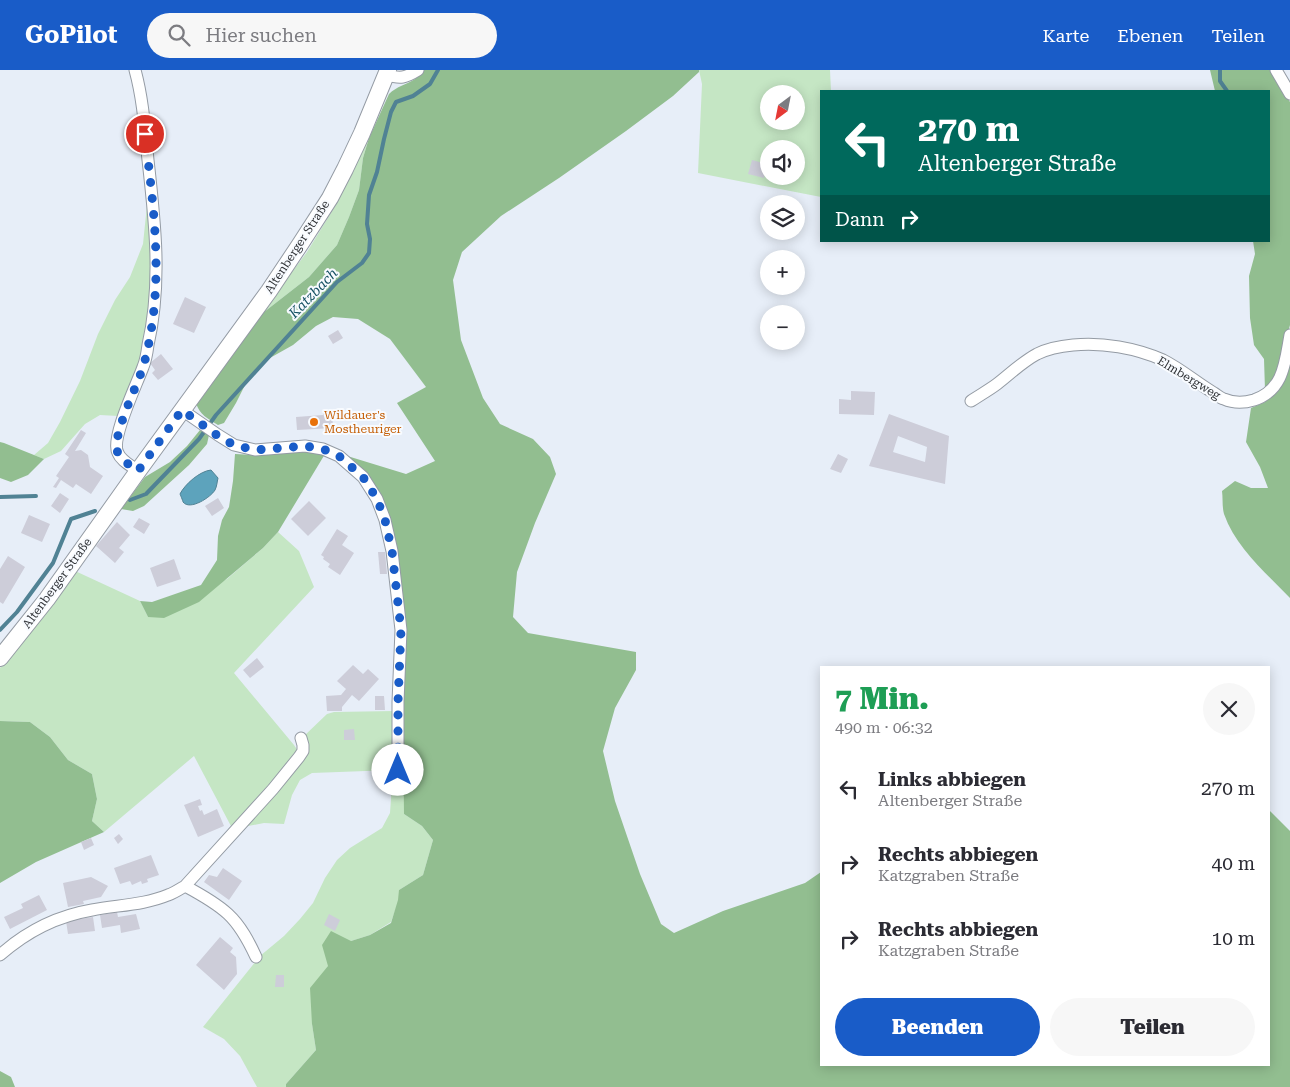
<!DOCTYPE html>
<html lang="de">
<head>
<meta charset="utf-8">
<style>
  :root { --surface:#fff; --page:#f7f7f7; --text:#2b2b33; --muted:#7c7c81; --accent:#195cc8 }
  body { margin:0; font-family:"Roboto Serif",serif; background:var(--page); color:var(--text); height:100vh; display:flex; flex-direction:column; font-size:19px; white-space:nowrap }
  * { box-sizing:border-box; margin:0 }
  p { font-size:16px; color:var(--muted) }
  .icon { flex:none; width:28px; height:28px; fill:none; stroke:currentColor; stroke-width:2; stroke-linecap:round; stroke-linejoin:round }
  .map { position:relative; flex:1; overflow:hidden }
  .drawer { position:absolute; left:820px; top:596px; width:450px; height:400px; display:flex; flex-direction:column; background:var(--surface); border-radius:0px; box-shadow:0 2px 12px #0003 }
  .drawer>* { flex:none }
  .guide { position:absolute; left:820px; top:20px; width:450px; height:152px; border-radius:0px; box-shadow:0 2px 12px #0003; background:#00695c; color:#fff; overflow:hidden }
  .needle { width:32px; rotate:212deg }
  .tools { position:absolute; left:760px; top:15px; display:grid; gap:10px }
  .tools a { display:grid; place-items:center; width:45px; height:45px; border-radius:50%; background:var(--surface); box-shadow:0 2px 12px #0003; font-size:25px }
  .pin { position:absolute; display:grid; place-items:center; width:42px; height:42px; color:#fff; margin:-21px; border:2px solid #fff; border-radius:50%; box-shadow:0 1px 5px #0007 }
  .me { position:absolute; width:55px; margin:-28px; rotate:0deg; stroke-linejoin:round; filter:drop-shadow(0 0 4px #0008) }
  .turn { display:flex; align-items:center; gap:18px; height:105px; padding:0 15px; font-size:22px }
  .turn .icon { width:65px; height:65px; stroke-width:2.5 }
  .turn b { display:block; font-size:35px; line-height:42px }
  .then { display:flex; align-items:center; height:48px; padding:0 15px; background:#0003; gap:10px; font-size:19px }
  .round { display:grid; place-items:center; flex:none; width:52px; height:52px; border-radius:26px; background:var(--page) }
  .summary { display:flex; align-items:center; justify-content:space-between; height:85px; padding:0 15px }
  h1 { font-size:30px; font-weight:800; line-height:38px; color:#1e9e55 }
  .cta { display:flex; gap:10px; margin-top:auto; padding:10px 15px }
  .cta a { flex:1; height:58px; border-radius:30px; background:var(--accent); color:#fff; font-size:20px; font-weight:800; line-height:58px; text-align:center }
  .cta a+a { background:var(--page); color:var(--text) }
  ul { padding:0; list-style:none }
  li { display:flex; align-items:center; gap:15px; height:75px; padding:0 15px }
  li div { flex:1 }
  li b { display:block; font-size:19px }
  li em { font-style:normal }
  header { display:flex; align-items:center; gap:30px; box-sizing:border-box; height:70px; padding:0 25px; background:var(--accent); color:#fff }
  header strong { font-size:24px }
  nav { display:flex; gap:28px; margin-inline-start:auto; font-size:18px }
  .search { width:350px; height:45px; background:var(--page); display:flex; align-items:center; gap:12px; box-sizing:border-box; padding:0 18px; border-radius:28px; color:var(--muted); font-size:19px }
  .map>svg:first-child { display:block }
</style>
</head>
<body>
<header>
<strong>GoPilot</strong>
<div class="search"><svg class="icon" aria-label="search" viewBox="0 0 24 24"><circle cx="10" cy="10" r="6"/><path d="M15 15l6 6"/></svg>Hier suchen</div>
<nav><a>Karte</a><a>Ebenen</a><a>Teilen</a></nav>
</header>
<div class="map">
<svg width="1290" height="1017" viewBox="0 0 1290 1017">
  <rect width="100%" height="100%" fill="#e7eef8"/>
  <!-- green -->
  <path fill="#c5e6c4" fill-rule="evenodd" d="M699,0H830L831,21H821V127L698,103L702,14ZM769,24H796V51H769ZM769,79H796V106H769Z
    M369,68L363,88L359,120L349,147L337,175L309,207L259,246L307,182L337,133Z
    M147,135L151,160L152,222L141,289L118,346L100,345L85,354L61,381L44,389L34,385L48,373L60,352L80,311L98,264L115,230L130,207L143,174Z
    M278,462L299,481L314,517L234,603L294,675L298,681L294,690L232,758L194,686L104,762L92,751L97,729L92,704L68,690L50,667L30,652L0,651V598L33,559L73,500L140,531L148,547L227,509L263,478Z
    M394,641L393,700H404V744L422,756L433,770L423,805L399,820V830L391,852L370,865L351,871L328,896L312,954L316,980L286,1014V1017H257L240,986L224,969L203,957L260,886L284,866L300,849L313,833L325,808L337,790L350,778L382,758L390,743L393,700L312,703L300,710L292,725L284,754L264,753L243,757L301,691L304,666L327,644L334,642Z"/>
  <!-- forest -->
  <path fill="#92be90" d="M424,0H699V2L673,26L626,61L559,108L501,146L462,182L453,210L461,270L483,328L500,354L533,369L550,387L556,404L535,453L517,502L513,547L528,563L636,582V600L615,638L603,681L615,731L640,804L661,854L674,863L723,841L805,813L821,802V995H1269V740L1290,761V1017H286V1014L316,980L312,954L310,918L328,896L322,875L331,861L351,871L370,865L391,853L398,830L399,820L423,805L433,770L422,756L404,744L403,659L393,462L344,385L406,404L435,391L397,333L426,317L390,269L358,249L333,247L316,256L293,275L261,293L247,311L236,333L224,353L218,355C208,349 199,344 196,333L259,246L309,207L337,175L349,147L359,120L363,88L369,68L389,24C397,16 406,15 415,9C418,7 421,3 424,0Z
    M1210,0H1271L1290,32V255L1278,300L1273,311L1265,320L1264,289L1254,275L1250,248L1249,206L1255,184L1253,171H1269V21H1215Z
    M1290,281V528C1266,503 1236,478 1224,444C1222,437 1223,428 1222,421L1235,411L1251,418H1268L1260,397L1246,372L1251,338L1265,332L1276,322Z
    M200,360L209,365L207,374L189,395L144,436L133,441L121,439L145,407L170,392L187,376Z
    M0,372L4,373L44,389L28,405L11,412L0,408Z
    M303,378L325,384L278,462L263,478L199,532L164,548L148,547L140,531L152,532L201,515L217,490L218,466L222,450L229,437L233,411L235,384L254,385Z
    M0,651L30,652L50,667L68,690L92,704L97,729L92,751L104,762L36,792L0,813Z
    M0,1001L11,1007L15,1017H0Z"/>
  <!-- water -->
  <path fill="#5da3bc" stroke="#508294" d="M211,400L218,408C217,412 217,416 215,420C211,427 190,441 183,432C183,431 180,424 180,424C185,414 200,401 211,400Z"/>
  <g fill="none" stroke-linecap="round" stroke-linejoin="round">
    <!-- stream -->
    <path stroke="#508294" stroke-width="4" d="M1220,0V11L1227,21
      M0,427L36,426
      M130,430L146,424L199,369L216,345L337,212L362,193L369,183L370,169L367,154L369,125L377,102L384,69L391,42L396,32L413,26L430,14L438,0
      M0,560L17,542L53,493L71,449L95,441"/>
  </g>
  <!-- building -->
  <path fill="#cdcdd9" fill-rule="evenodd" d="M752,90L767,94L764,108L748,104Z
    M185,227L206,237L194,263L173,254Z
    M338,260L343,268L333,274L328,266Z
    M161,284L173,299L158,310L152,303L155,300L150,293Z
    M851,321L875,322L874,345L839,344V329L851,330Z
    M323,343H332L333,358L297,360L296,347L323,345Z
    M889,344L949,366L945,414L869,396ZM898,366L927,377L925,392L893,382Z
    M81,360L86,363L75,381L81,380L88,385L90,397L103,406L91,424L76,414L73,418L61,410L56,418L53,417L59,408L56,406L69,387L65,384Z
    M838,384L848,389L841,403L830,399Z
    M60,423L69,429L60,443L51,436Z
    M218,428L224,438L212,446L205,436Z
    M309,431L326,448L308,466L291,449Z
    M29,445L50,454L42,472L21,463Z
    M139,448L150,454L144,464L133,457Z
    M117,452L130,465L119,478L124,482L115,493L96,476Z
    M337,459L348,466L342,475L354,483L340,505L328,497L330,494L323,489L324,487L321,485Z
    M378,482H385L387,504H380Z
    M8,486L25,497L3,534L0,532V499Z
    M174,489L181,509L157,517L150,498Z
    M257,588L264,597L250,608L243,600Z
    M353,595L363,604L368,599L379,609L359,631L352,625L342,637V641H327L326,626L341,625L346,619L337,611Z
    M375,626H384L385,640H375Z
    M354,659L355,670H344V660Z
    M200,729L202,735L198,736L200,741L202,740L204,745L217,739L224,756L198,767L184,735Z
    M119,764L123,769L118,774L114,768Z
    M91,768L94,775L84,780L81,772Z
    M151,785L159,805L147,809L148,812L142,814L141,811L132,815L130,811L120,814L114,798Z
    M223,798L242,811L229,830L204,812L209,805L217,807Z
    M91,807L108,816L101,827L83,831L84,834L68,837L63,813Z
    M39,825L47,840L10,859L4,847L23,838L21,834Z
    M117,842L118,847L136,844L140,859L121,863L120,855L102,858L100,845Z
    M329,844L340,850L335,861L324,855Z
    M93,847L95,861L68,864L66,851Z
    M220,867L233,878L230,882L236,887L237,904L224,920L196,895Z
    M276,905H284V917H275Z"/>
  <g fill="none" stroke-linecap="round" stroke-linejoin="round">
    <defs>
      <path id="street" d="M135,0C143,29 145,60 148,90C155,152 162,213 148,275C147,283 146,290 143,297C137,314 110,369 118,383C121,391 132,396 138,401
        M1276,0L1290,24
        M386,5C401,9 405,8 418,0
        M971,331C980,325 989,320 997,314C1010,304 1022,292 1037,284C1047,279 1062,276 1073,275C1102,272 1136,278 1163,290C1181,299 1197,313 1214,323C1217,325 1220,328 1224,329C1233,333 1244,333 1254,330C1284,320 1285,292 1290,265
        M182,340L218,365L234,375L255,380L305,376L323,379L339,386L363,407L377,429L385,450L392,481L401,560L398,632V699
        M185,816L273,719L299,687L303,681V675L301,668
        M0,885C27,861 57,846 92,840C118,835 144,835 168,825C174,823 180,819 185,816C200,824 216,833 228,844C241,856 249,872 256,887"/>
      <path id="secondary" d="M0,588L47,529L138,401L269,221L301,173L330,128L345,99L362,63L388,0"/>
    </defs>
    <!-- street casing -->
    <use href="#street" stroke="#949ba4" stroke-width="13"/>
    <!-- secondary casing -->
    <use href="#secondary" stroke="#949ba4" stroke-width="18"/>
    <!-- street -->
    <use href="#street" stroke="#fff" stroke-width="11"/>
    <!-- secondary -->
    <use href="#secondary" stroke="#fff" stroke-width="16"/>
  </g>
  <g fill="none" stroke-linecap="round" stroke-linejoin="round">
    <!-- route -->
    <path stroke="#195cc8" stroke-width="9" stroke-dasharray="0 16.2" d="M145,64C154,143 165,215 144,294C139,313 110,368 118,383C121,391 132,396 138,401L182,340L218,366L234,375L255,380L305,376L323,379L339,386L363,407L377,429L385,450L392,481L401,560L398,632V700"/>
  </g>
  <!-- markers -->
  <circle fill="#e8710a" stroke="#f8fbff" stroke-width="2" cx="314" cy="352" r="5"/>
  <g text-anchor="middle" stroke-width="4" stroke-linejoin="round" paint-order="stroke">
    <!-- street labels -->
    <g font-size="12" fill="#313438" stroke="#f8fbff">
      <text transform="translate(297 177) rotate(-57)" y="4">Altenberger Straße</text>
      <text transform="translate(1189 308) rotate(31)" y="4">Elmbergweg</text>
      <text transform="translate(57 513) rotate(-54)" y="4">Altenberger Straße</text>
    </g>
    <!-- food labels -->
    <g font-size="12" fill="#c56008" stroke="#f8fbff" text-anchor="start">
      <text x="324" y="349">Wildauer's<tspan x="324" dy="14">Mostheuriger</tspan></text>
    </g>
    <!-- water labels -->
    <g font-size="14" font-style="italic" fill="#165163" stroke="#f8fbff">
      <text transform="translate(313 223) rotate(-46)" y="5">Katzbach</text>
    </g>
  </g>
</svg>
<div class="tools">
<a><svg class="needle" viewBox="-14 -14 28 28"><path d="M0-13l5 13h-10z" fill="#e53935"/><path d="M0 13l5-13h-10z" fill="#7c7c81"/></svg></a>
<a><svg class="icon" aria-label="sound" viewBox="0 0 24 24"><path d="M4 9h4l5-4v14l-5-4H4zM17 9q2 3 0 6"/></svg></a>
<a><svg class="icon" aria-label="layers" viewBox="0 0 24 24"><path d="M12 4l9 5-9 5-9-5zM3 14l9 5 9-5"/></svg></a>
<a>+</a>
<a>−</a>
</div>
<div class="pin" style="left:145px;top:64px;background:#d93025"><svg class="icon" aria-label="arrive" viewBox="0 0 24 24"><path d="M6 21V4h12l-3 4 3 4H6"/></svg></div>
<svg class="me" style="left:398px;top:700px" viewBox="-20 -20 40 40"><circle r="19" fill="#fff"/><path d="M0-13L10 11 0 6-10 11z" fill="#195cc8"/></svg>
<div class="guide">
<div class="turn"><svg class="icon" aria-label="left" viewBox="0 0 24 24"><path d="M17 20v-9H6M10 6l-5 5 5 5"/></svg><div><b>270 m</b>Altenberger Straße</div></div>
<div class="then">Dann<svg class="icon" aria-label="right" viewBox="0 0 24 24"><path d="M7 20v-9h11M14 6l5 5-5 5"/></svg></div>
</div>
<section class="drawer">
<div class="summary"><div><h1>7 Min.</h1><p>490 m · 06:32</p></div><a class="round"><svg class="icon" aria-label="close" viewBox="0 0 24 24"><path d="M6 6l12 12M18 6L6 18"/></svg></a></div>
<ul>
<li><svg class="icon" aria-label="left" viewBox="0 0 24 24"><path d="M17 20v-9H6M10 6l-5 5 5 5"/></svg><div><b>Links abbiegen</b><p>Altenberger Straße</p></div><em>270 m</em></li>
<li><svg class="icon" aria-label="right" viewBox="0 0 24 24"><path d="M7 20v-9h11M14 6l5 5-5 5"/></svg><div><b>Rechts abbiegen</b><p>Katzgraben Straße</p></div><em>40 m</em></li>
<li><svg class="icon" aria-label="right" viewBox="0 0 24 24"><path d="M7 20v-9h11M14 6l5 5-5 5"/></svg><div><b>Rechts abbiegen</b><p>Katzgraben Straße</p></div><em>10 m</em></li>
</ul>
<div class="cta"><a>Beenden</a><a>Teilen</a></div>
</section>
</div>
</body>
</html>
